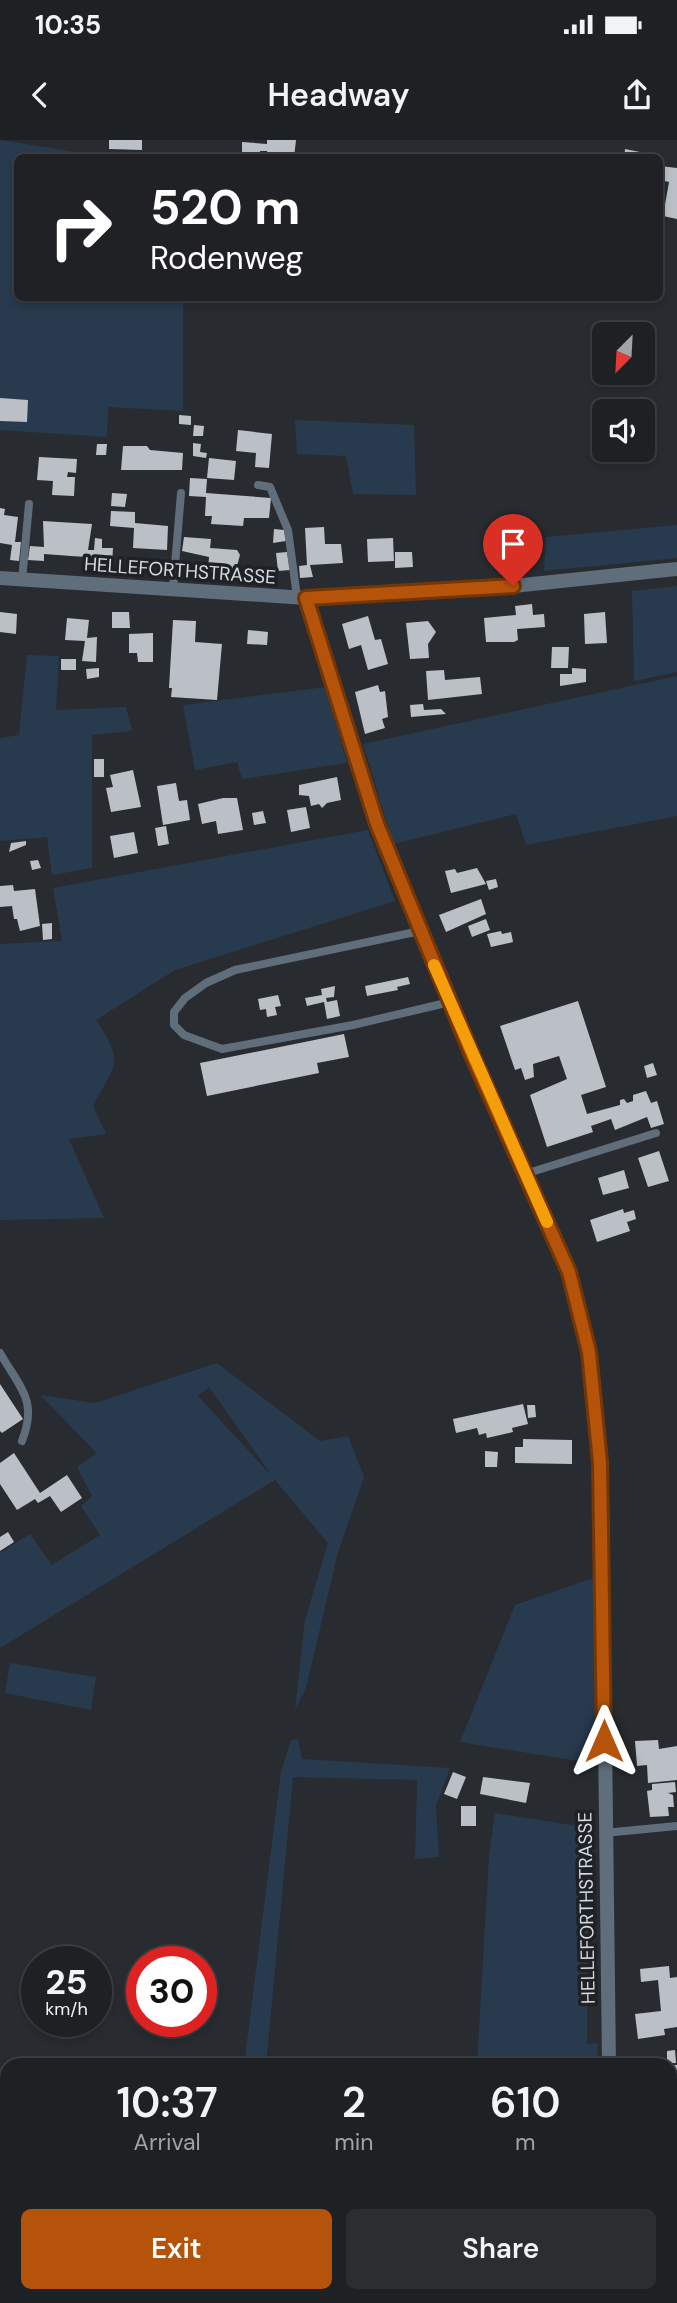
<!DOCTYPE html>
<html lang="en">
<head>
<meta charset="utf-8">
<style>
  :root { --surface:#1e2124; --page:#2b2e31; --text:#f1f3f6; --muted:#a1a3a6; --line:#3c3e41; --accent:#b45309 }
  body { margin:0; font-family:"DM Sans",sans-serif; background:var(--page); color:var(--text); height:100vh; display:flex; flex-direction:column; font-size:26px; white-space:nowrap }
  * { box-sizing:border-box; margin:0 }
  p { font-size:23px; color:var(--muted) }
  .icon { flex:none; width:38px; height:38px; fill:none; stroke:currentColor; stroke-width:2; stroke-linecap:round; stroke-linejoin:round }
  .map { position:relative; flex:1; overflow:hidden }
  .details { position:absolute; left:0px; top:1918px; width:677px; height:245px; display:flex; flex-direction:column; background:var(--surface); border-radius:21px 21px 0 0; box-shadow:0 4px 10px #0003,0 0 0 2px var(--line) }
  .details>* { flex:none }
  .banner { position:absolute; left:14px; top:14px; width:649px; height:147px; border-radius:10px; box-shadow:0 4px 10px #0003,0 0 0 2px var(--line); background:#202124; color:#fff; overflow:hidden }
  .needle { width:46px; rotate:204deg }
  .controls { position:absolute; left:592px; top:182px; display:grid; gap:14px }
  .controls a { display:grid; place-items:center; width:63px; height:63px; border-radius:10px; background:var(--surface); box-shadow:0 4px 10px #0003,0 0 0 2px var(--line); font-size:35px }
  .speed { position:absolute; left:21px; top:1806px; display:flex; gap:14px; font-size:35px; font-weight:700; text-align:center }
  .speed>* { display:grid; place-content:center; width:91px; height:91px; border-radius:50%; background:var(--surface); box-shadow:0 4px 10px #0003,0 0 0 2px var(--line); line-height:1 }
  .speed small { font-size:18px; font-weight:400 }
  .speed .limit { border:10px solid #d22; background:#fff; color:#111 }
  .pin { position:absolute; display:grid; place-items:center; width:60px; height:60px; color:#fff; margin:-72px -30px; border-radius:50% 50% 50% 0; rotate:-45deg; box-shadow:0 0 7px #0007 }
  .pin .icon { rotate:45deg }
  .me { position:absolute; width:77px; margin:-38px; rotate:0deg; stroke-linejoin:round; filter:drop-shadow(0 0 5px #0008) }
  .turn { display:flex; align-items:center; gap:24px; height:147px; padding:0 21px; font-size:32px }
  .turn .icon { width:91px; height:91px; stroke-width:2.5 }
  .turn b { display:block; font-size:49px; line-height:60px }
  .eta { display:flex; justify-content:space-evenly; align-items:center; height:119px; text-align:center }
  .eta b { font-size:42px; font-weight:600; line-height:49px }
  .cta { display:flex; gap:14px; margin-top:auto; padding:14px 21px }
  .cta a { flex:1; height:80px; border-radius:10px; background:var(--accent); color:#fff; font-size:28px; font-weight:600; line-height:80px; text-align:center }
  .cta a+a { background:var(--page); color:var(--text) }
  .status { display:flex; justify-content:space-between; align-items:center; height:49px; padding:0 35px; background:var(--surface); direction:ltr }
  .status svg { height:19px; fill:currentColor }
  header { display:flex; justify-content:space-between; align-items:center; height:91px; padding:0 21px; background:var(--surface); font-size:32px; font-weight:600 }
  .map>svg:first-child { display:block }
</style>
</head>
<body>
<div class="status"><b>10:35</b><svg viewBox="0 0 49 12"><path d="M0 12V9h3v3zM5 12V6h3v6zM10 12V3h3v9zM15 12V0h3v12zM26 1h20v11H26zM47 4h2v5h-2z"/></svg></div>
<header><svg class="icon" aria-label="back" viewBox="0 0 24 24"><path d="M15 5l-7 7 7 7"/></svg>Headway<svg class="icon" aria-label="share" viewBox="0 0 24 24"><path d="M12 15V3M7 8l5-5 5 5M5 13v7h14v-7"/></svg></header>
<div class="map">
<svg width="677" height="2163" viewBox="0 0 677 2163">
  <rect width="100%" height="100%" fill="#282c30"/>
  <!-- green -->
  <path fill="#283a4e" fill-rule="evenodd" d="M0,0L107,17L18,18V158H183V271L108,267L107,297L0,290Z
    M295,280L414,285L416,355L353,354L346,316L297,314Z
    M677,385V418L544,431L546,397Z
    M677,446V532L634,541L632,451Z
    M27,515L59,516L56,570L126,567L132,591L92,595V728L52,735L47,697L0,701V598L19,595Z
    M677,536V676L526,705L516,674L393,704L363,604Z
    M326,547L347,623L242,639L237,622L195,630L183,565Z
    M368,690L395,761L175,830L96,880C125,924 116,922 93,966L106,994L69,999L104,1078L0,1080V804L62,801L53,748Z
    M217,1223L320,1301L348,1296L364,1337L338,1412L306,1548L295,1570L305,1480L328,1403L275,1340L0,1508V1413L30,1394L52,1425L100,1395L81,1366L92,1356L77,1327L97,1313L40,1255L95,1263ZM209,1247L270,1333V1334L198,1256Z
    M593,1438L598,1624L460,1602L515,1465Z
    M10,1523L96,1537L91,1570L5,1553Z
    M298,1599L302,1619L450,1628L436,1666L439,1717L415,1719L417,1640L293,1637L266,1925H244L281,1631L291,1600Z
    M495,1673L589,1688L587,1904L597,1903L598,1925H477L489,1715Z
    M0,2112H7V2156H670V2128L677,2144V2163H0Z"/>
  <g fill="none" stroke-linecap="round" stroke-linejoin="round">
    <!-- stream -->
    <path stroke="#001029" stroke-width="4.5" d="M670,2013L677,2004
      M586,2163L589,2156"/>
  </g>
  <!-- building -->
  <path fill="#bbc0c6" d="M109,0H142V10L109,9Z
    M267,0H296L294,18H267V11H260V18H242V2L267,4Z
    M625,9L645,13L644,18H624Z
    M660,26L677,28V79L663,76L669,42L660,40Z
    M0,258L28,260L27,282L0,281Z
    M179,275L191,276V285L179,284Z
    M194,285L204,286L203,296H193Z
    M238,290L272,294L269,328L255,327L256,313L236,311Z
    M193,303L201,304L200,312L207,313L206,318L193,316Z
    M97,304H107L106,315H96Z
    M123,306H147L150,310L183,313L182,330H121Z
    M39,317L77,319L76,333L68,332L67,337H75L74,356L52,355L53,341L37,340Z
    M209,318L236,321L234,340L207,338Z
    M190,338L207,339L206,353L271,358L269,378H244L243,386L211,384L212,376H205L206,357L189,356Z
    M112,353L127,354L125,367L111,366Z
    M0,368L5,369L4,375L18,377L15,402H21L19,421L10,420L12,405L0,403Z
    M111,371L135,372V383L168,386L167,410L133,408L134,388L110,386Z
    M43,381L92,384L88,410H94L95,398L102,399V408H113L112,425L86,424L87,417L71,416L44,414V421L28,420L30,406L44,407Z
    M324,387L325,404H341L343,423L310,425L313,437L300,438L299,426L307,425L305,388Z
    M274,389L284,390L286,401L273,403Z
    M184,397L211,399L210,408L237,410L240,415L235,433L208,431L209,417L182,411Z
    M393,398L394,421L368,422L367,399Z
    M287,412L290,430L278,431L276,413Z
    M395,412H412L413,427L395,428Z
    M532,464L533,475L544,474L545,487L517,489L518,500L514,502H486L484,478L516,475L515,466Z
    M0,472L17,474L16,494L0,492Z
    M112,472H129L130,488H112Z
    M605,472L607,503L585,504L584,474Z
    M368,476L375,500L381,499L388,524L368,530L361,505L349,509L342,484Z
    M67,478L89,480L87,498L97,497L96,522L82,521L85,501L65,500Z
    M173,480L196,481L195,502L222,504L217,560L171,557L172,548H169Z
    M428,481L436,492L428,504L429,518L410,519L406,483Z
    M248,490L268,492L267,505L247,504Z
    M153,493V522H138L137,513H129V494Z
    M552,507H569L568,528H551Z
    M61,519H76V530H61Z
    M99,528V537L87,539L86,529Z
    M572,528L586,529V542L560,546V534H572Z
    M444,530L445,540L480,537L482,554L428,560L426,531Z
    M378,545L380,552L385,551L388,577L382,579L385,588L365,594L355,552Z
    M423,564L424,570L441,569L446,574L411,577L410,565Z
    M94,619H104V637H94Z
    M133,630L141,667L111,672L106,648L113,647L110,635Z
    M337,637L341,660L327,663L322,668L319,664L311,666L309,656L299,655V645Z
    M176,643L179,661L187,660L190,680L163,685L157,646Z
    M223,658H237L243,690L218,694L216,681L202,684L198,664Z
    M306,667L310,688L291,692L287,670Z
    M263,671L266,683L254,685L252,673Z
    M166,686L169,704L158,706L155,688Z
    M134,692L138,713L114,718L110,696Z
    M26,701V705L9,712L11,703Z
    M38,720L41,728L32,730L30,721Z
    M477,728L486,744L451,753L445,731L455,729L457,733Z
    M496,739L498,747L489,750L486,741Z
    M13,745L14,751L35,749L40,786L20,791L17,779H14L12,766L0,767V746Z
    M481,759L486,774L446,792L439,775Z
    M486,779L490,790L472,797L468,786Z
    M52,783V799L43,800L42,784Z
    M501,791L502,794L511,792L513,802L491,807L487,794Z
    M408,837L410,844L397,847L398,850L367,856L365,846Z
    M335,846L334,857L326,858L327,862L337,860L340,876L327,879L324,862L307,866L305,858L322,855L321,849Z
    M278,855L281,866L275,867L277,875L267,877L266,869L260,870L258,859Z
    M578,861L606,947L581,955L587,974L620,965V960L624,959L627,963L633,961V955L646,951L651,963L657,961L664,984L651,988L647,977L615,990L611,979L591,986L593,992L547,1007L530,955L567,939L559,916L533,924L534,937L525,940L521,928L515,930L500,886Z
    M344,894L349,917L317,923L319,933L207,956L200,923Z
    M653,923L657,935L647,938L644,926Z
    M659,1011L669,1041L648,1047L638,1018Z
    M624,1030L629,1048L603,1055L598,1038Z
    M623,1069L624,1073L634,1070L636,1079L627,1082L630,1091L597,1102L590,1080Z
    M0,1244L23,1279L2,1293L0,1291Z
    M523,1264L528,1284L512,1288L513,1292L487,1298L486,1293L479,1295L477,1288L456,1293L453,1279Z
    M527,1265H535L536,1277L528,1278Z
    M523,1299L572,1300V1324L515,1323V1307H523Z
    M485,1311L498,1312L497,1327H485Z
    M14,1313L40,1353L67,1335L82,1358L61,1372L50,1356L38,1363L35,1359L17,1370L0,1344V1323Z
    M8,1392L14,1402L0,1411V1397Z
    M658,1600L659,1609L677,1606V1640L648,1643L647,1625L637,1626L635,1601Z
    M453,1632L466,1637L457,1659L444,1654Z
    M483,1637L530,1643L526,1663L480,1654Z
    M675,1642L676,1652L668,1653L673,1655L674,1667H668L669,1676L650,1677L647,1651L652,1650V1644Z
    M461,1666H476V1686H461Z
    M669,1826L670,1838L677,1837V1887L664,1889L665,1895L638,1899L635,1874L661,1871L658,1840L641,1842L640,1829Z
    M675,1910L676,1923H667V1911Z
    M670,1925H677V1936L670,1937Z"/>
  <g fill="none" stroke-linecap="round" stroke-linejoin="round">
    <!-- lane -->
    <path stroke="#606d7b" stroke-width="8" d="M258,345L270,347L288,390L297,457
      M22,440L29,364
      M173,449L181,353
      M420,791L235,830L206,843L185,858L174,872V885L184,895L222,909L353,885L450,862
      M525,1034L656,993
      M0,1213C20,1248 38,1260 22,1301
      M604,1693L677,1686"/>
    <!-- street -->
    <path stroke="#606d7b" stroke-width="14" d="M0,438L306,458L513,446L677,429
      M306,458L377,684L472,915L569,1132L589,1212L602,1350L609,1925
      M670,2095L677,2112"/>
  </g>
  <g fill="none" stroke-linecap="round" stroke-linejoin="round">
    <defs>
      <path id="route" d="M513,446L306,458L377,684L472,915L569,1132L589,1212L600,1322L604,1601"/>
    </defs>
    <!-- route casing -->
    <use href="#route" stroke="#753606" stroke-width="18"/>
    <!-- route -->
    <use href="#route" stroke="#b45309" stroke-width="12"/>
    <!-- slow -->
    <path stroke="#f59e0b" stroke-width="12" d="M434,825L547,1082"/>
  </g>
  <g text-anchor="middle" stroke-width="7" stroke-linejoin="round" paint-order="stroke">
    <!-- street labels -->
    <g font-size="19" fill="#d8dbde" stroke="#1e2226">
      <text transform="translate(180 430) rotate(4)" y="7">HELLEFORTHSTRASSE</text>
      <text transform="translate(586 1768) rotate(-91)" y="7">HELLEFORTHSTRASSE</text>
    </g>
  </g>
</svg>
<div class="controls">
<a><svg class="needle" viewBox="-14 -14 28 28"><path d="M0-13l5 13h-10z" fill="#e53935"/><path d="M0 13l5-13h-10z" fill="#a1a3a6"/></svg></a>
<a><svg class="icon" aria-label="sound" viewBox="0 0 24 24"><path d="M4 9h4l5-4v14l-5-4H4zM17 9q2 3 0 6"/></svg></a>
</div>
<div class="speed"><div>25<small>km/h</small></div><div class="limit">30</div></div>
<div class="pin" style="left:513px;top:446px;background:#d93025"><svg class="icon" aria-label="arrive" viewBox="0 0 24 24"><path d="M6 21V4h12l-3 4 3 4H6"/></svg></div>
<svg class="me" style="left:604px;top:1601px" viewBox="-20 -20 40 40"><path d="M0-17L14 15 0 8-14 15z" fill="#b45309" stroke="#fff" stroke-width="4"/></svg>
<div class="banner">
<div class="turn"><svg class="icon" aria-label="right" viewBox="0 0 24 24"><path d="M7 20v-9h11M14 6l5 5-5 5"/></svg><div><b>520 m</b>Rodenweg</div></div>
</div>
<section class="details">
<div class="eta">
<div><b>10:37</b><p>Arrival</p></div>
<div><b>2</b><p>min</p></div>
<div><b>610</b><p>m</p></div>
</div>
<div class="cta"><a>Exit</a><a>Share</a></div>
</section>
</div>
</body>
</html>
